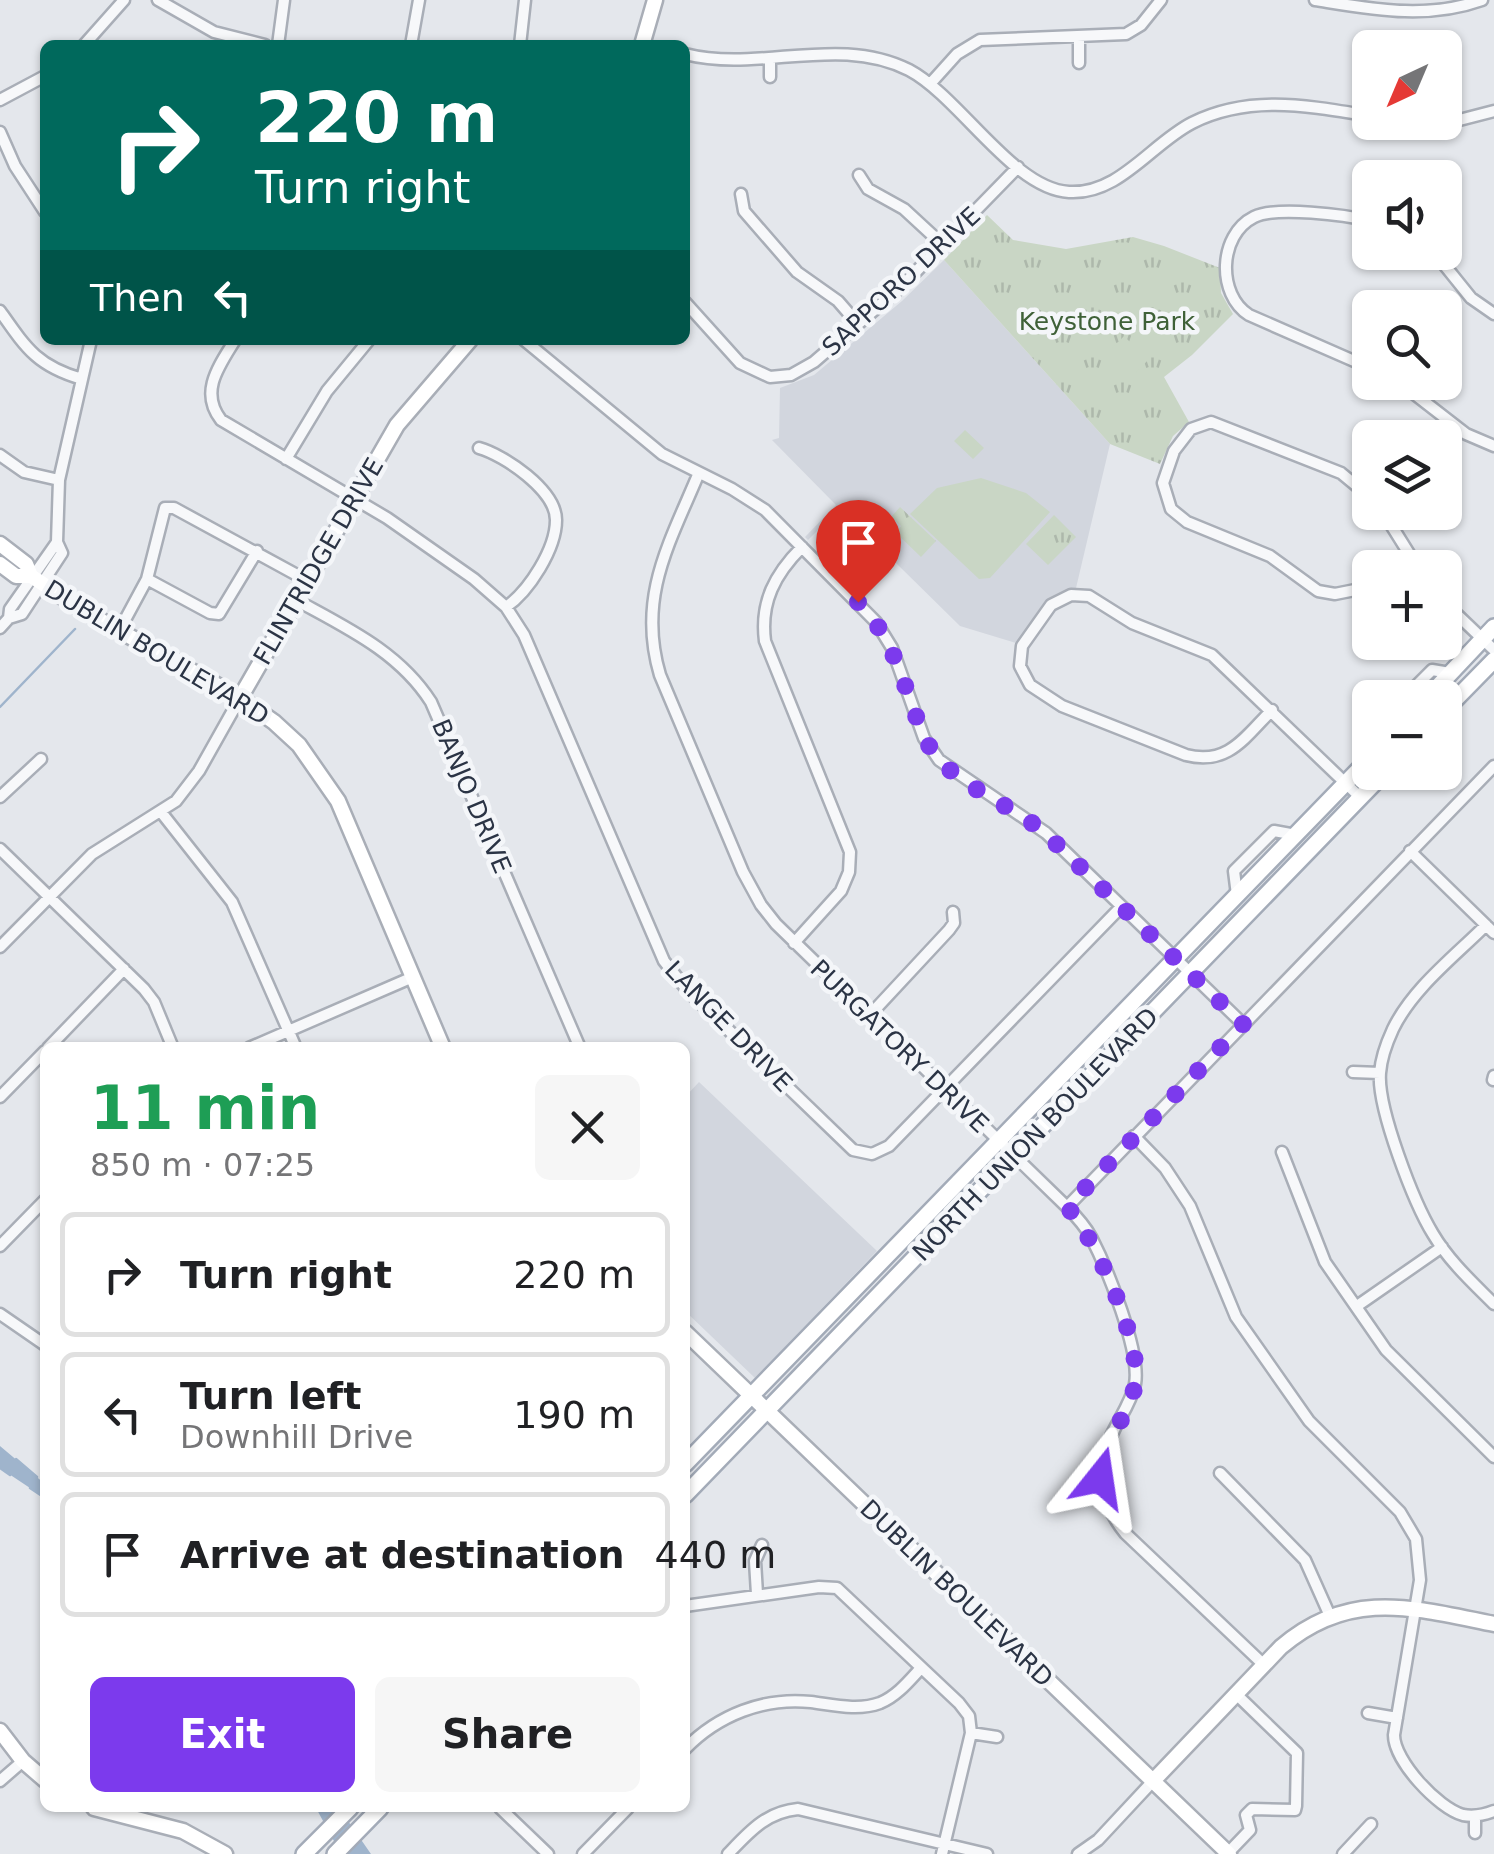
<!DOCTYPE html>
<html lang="en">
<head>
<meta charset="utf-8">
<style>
  :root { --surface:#fff; --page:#f6f6f6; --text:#202124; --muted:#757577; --line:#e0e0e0; --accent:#7c3aed }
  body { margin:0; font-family:"DejaVu Sans",sans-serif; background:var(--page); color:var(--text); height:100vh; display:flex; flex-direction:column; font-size:38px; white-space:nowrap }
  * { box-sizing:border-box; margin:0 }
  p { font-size:32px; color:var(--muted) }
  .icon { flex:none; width:55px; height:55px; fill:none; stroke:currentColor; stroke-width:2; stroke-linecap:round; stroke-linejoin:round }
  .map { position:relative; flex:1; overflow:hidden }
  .panel { position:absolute; left:40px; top:1042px; width:650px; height:770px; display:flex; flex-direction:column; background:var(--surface); border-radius:15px; box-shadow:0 2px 8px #0004 }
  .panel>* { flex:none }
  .banner { position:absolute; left:40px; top:40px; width:650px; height:305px; border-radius:15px; box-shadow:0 2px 8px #0004; background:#00695c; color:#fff; overflow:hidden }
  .needle { width:65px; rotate:224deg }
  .buttons { position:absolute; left:1352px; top:30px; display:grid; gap:20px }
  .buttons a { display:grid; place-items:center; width:110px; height:110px; border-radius:15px; background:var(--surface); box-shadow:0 2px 8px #0004; font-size:50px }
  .pin { position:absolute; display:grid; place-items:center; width:85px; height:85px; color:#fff; margin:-102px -42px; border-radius:50% 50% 50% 0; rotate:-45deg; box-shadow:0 0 10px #0007 }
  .pin .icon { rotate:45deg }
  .me { position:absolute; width:110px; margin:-55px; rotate:15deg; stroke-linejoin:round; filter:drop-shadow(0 0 8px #0008) }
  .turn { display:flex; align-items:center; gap:35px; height:210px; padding:0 50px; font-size:45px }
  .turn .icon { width:130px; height:130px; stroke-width:2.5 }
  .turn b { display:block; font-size:70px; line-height:85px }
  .then { display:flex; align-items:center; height:95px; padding:0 50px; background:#0003; gap:20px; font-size:38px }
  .round { display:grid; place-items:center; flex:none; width:105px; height:105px; border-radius:15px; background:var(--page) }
  .head { display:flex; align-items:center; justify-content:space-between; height:170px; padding:0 50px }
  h1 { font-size:60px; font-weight:700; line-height:75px; color:#1e9e55 }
  .button { display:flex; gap:20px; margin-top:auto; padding:20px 50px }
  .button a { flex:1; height:115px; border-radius:15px; background:var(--accent); color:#fff; font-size:40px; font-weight:700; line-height:115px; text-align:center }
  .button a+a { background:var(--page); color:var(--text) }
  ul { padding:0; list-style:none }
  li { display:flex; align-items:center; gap:30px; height:125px; margin:0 20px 15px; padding:0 30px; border:5px solid var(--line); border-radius:15px }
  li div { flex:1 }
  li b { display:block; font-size:38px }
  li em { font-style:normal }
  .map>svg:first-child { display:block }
</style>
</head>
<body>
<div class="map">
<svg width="1494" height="1854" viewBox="0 0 1494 1854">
  <defs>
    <pattern id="grass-tufts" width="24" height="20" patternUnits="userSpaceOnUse" patternTransform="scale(2.5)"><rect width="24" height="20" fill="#c9d6c5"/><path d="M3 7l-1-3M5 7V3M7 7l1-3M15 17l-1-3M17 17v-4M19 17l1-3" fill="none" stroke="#adb8ab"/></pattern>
  </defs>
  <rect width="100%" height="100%" fill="#e4e7ec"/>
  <!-- built -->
  <path fill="#d2d6de" d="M944,260L1110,444L1076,588L1057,594L1045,601L1016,643L960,626L840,508L808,540L805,537L836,505L772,440L779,438L780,388L814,375L902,301Z
    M699,1082L877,1251L755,1378L685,1311V1097Z"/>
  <!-- grass -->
  <path fill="url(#grass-tufts)" d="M987,215L1013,240L1066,249L1133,237L1164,246L1220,268L1221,293L1233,314L1192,355L1164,377L1189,422L1173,436L1160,464L1110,444L944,260Z
    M900,507L936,541L921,557L896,533L901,526L891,517Z
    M1054,515L1076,537L1048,565L1026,544Z"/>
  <!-- pitch -->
  <path fill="#c9d6c5" d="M1124,336L1148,360L1134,375L1110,351Z
    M965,430L984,448L973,459L954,441Z
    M981,478L1026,493L1050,512L990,578L979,579L910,514L937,488Z"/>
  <!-- water -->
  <path fill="#9fb4cc" d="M0,1446L45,1484V1498L0,1468Z
    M316,1808H339L371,1854H341Z"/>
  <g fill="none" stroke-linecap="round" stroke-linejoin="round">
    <!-- stream -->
    <path stroke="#9fb4cc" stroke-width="2.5" d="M0,707L75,629
      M16,1459L37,1477
      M0,1468L10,1475
      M30,1488L45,1498"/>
    <defs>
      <path id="street" d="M158,0L214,32L265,45
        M1315,0C1372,9 1426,20 1482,0
        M1079,37V63
        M84,45L124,0
        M278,45L284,0
        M411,45L419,0
        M520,45L525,0
        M685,54C759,73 838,34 909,70C960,97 1013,189 1069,192C1119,195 1151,144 1192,123C1250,94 1309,106 1370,116
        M770,58V77
        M930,84L957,54L980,40L1126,34L1141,25L1161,0
        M0,100L45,76
        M1406,122L1440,125L1494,111
        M0,132L15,166L45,212
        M859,175L868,189L904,209L943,245
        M741,194L744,211L797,272L838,301L858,324
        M1370,221C1346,215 1276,206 1254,217C1218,235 1217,295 1249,315L1370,368
        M1434,252L1471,298L1494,314
        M685,302L740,363L770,377L791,375L814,362L902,286L1018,167
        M0,311C26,348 37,366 82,379
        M235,340C219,366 199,392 221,420L387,518L474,579L506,607L524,635L664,961L688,991L853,1150L872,1154L889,1146L1121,907
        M524,340L662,454L732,489L765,510L876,622L892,648L924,738L939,760L1046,833L1243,1024
        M1399,382L1466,434L1494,446
        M479,448C504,455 556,490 556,520C556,549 529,591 506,607
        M0,455L24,472L59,480
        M286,459L327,391L369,340
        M698,475C669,544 637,598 660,675L743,872L761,905L776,924L1067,1207C1076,1216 1085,1226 1091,1237C1107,1268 1141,1352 1135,1384C1132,1399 1123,1413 1116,1426C1095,1465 1097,1498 1125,1533L1263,1664
        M1370,497L1341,473L1211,422L1191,429L1174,451L1163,483L1171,509L1187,522L1270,556L1318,591L1335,594L1370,587
        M1383,512L1418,568
        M147,579L210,613L219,614L257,551
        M296,600C347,628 399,652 431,702L580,1048
        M1445,603L1494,650
        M9,618L10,609L57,542
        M0,628L9,618L22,614L62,553L57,542L59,480L91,340
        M119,631L147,579L165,508H174L308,581
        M1404,698L1432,670L1450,673
        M1272,710C1245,737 1228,766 1186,755L1062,706L1030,685L1020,666L1022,646L1051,605L1071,595L1089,596L1132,623L1212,655L1361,798
        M0,797L41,759
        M161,812L232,902L296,1048
        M0,849L144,989L154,1002L173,1048
        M1410,851L1494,933
        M1237,895L1234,871L1274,831L1296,835
        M1486,925C1455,956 1413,988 1393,1029C1387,1042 1381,1058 1380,1073C1377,1108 1414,1203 1433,1234C1449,1261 1472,1282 1494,1304
        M794,943L841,891L849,872L850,852L765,641C760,602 775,574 802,547
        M0,947L92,854L176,801L199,771L240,698
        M869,1016L949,930L954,923L953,912
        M48,1048L124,969
        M249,1048L413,977
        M1353,1072L1380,1073
        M1493,1080L1494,1076
        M0,1097L45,1051
        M1134,1136L1165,1168L1190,1206L1236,1317L1309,1421L1400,1512L1416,1539L1420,1580L1394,1735C1394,1761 1438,1808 1463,1815C1474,1817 1484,1815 1494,1811
        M1282,1152L1325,1262L1386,1350L1494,1457
        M1067,1207L1494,766
        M0,1246L45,1200
        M1357,1306L1442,1247
        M0,1314L45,1345
        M1220,1473L1305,1560L1330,1616
        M757,1594L755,1561L762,1545
        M685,1606L819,1587L837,1588L959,1703L969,1716L971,1733L942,1854
        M1368,1713L1397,1718
        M971,1733L997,1737
        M685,1749C718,1715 764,1697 811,1702C834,1705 858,1711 880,1703C897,1696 909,1681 921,1668
        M0,1781L23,1761
        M500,1808L548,1854
        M1475,1816V1833
        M1228,1853L1250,1830L1246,1815L1252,1809L1295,1810L1296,1806L1297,1753L1236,1694
        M583,1854L628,1808
        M728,1854C749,1832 766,1812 798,1809L987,1854
        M1078,1854L1098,1840L1153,1781
        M1343,1854L1371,1824"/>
      <path id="secondary" d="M642,45L655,0
        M0,544L26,564L31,576
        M0,564L16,576H31L84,611L240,698L274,722L299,745L338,801L443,1048
        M240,698L397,425L470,340
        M685,1332L1229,1854
        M0,1731L23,1761L45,1780
        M1153,1781L1281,1647C1350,1588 1414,1608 1494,1624
        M94,1808L183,1831L225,1854"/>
      <path id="primary" d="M1427,698L1494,627
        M1445,710L1494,660
        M685,1464L1370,758
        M685,1495L1385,772
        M304,1854L350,1808
        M335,1854L380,1808"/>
    </defs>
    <!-- street casing -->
    <use href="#street" stroke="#a9aeb7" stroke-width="15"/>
    <!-- secondary casing -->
    <use href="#secondary" stroke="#a9aeb7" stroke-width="19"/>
    <!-- primary casing -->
    <use href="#primary" stroke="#a3abb8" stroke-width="20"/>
    <!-- street -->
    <use href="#street" stroke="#f7f8fa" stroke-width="10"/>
    <!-- secondary -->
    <use href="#secondary" stroke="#fff" stroke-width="14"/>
    <!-- primary -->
    <use href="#primary" stroke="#fff" stroke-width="15"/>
  </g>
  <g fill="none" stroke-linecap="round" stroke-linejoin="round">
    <!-- route -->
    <path stroke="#7c3aed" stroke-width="18" stroke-dasharray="0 32.4" d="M858,602C889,633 900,671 914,711C920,726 924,740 934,753C961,789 1012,804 1046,834L1243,1024L1067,1207C1095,1237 1143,1344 1135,1385C1128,1419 1101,1442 1100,1478"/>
  </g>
  <g text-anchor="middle" stroke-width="9" stroke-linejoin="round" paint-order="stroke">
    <!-- street labels -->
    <g font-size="25" fill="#2b3445" stroke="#f4f6f9">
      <text transform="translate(901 281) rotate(-43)" y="9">SAPPORO DRIVE</text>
      <text transform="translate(318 561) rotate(-60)" y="9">FLINTRIDGE DRIVE</text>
      <text transform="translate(157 652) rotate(31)" y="9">DUBLIN BOULEVARD</text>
      <text transform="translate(472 796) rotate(67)" y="9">BANJO DRIVE</text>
      <text transform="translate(729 1026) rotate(46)" y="9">LANGE DRIVE</text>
      <text transform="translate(900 1046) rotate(44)" y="9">PURGATORY DRIVE</text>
      <text transform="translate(1035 1134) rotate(-46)" y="9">NORTH UNION BOULEVARD</text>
      <text transform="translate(957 1593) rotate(44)" y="9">DUBLIN BOULEVARD</text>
    </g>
    <!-- park labels -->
    <g font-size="25" fill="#3f6138" stroke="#f4f6f9">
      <text x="1107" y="330">Keystone Park</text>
    </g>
  </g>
</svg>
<div class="buttons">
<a><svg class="needle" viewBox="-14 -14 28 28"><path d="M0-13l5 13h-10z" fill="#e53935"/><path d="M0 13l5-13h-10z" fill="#757577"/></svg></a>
<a><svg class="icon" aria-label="sound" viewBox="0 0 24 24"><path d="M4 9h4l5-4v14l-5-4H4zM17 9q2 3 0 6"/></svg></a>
<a><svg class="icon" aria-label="search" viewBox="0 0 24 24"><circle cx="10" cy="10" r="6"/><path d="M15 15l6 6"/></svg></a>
<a><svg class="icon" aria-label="layers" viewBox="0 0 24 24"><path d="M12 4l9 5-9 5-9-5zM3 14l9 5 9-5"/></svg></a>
<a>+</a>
<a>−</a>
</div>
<div class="pin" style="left:858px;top:602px;background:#d93025"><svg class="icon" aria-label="arrive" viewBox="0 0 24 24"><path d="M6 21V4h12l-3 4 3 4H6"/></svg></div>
<svg class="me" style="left:1100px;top:1478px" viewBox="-20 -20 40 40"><path d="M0-17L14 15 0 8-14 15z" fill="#7c3aed" stroke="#fff" stroke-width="4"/></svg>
<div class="banner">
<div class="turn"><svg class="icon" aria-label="right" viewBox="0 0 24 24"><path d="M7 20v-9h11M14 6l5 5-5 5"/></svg><div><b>220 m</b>Turn right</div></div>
<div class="then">Then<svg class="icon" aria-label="left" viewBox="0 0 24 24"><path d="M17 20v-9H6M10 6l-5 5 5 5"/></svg></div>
</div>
<section class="panel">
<div class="head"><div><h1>11 min</h1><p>850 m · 07:25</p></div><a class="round"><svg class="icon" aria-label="close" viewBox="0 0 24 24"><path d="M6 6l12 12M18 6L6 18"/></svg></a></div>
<ul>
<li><svg class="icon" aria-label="right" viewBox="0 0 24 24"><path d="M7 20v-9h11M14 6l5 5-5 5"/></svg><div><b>Turn right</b></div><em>220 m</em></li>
<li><svg class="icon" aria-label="left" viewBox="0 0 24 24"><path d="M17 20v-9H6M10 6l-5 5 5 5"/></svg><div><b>Turn left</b><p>Downhill Drive</p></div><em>190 m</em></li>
<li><svg class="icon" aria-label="arrive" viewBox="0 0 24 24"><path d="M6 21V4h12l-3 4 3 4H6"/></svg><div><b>Arrive at destination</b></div><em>440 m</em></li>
</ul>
<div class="button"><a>Exit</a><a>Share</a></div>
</section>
</div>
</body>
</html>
